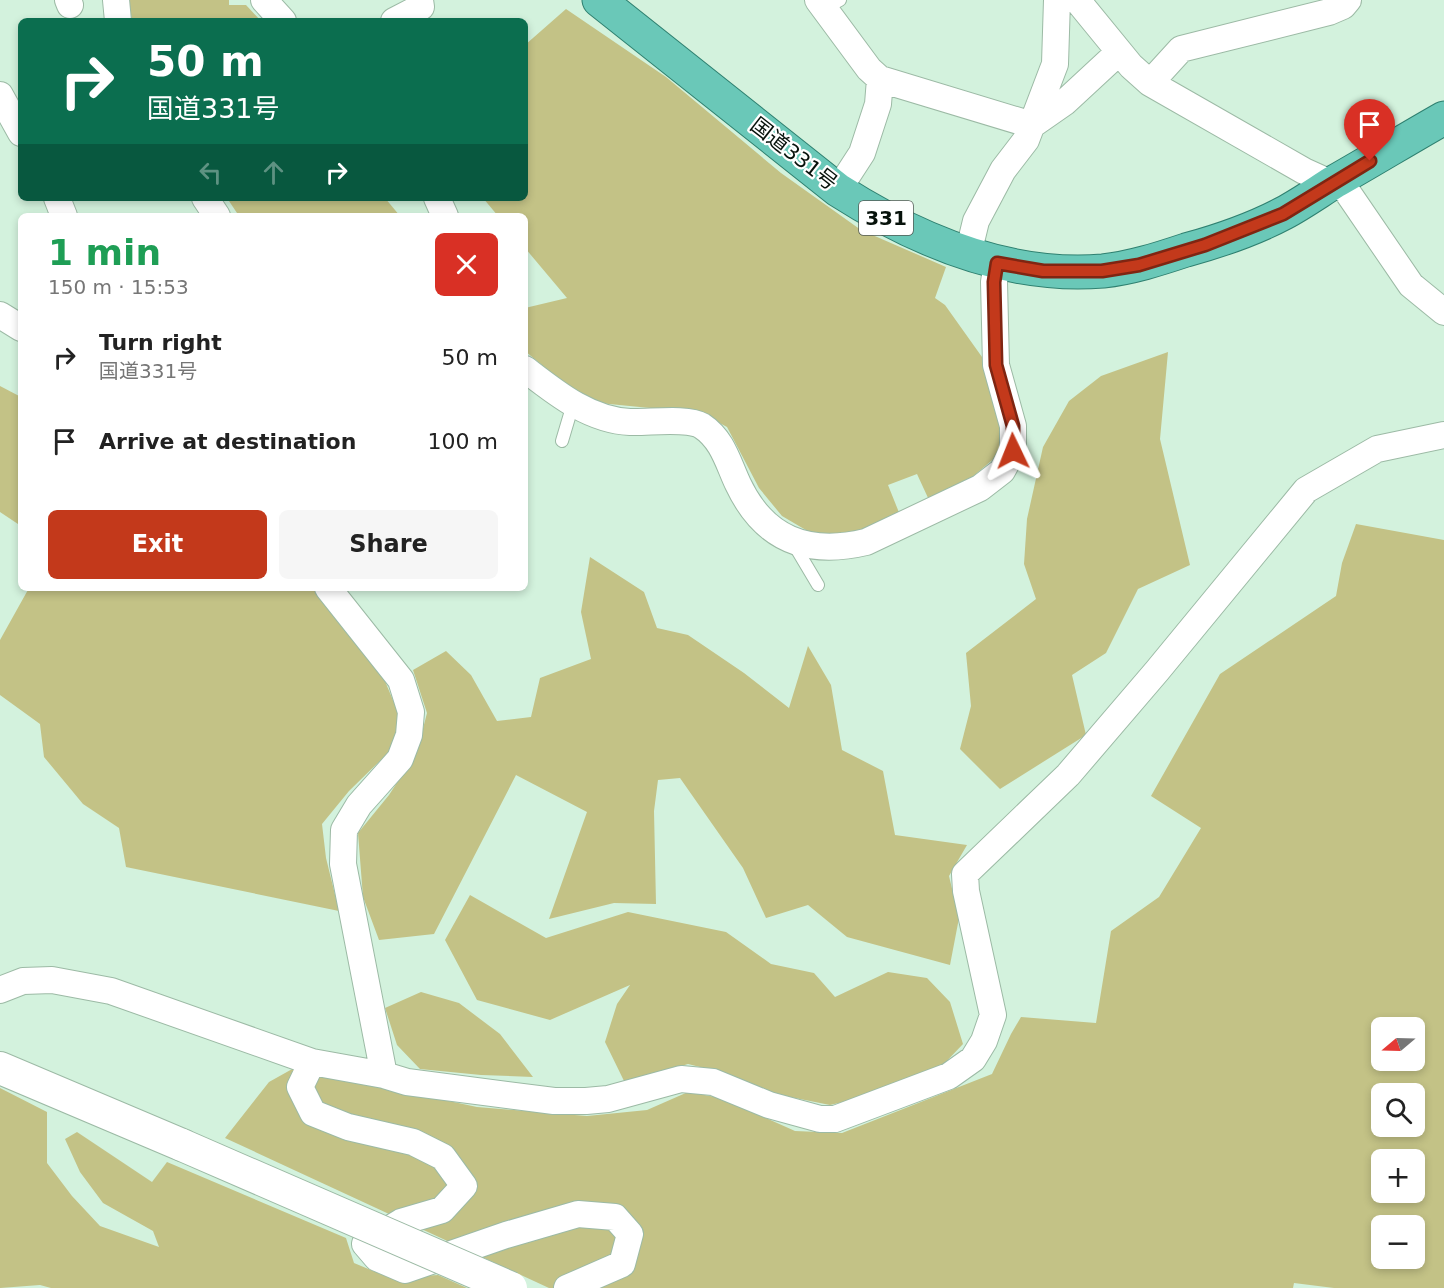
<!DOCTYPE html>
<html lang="en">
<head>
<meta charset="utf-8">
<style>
  :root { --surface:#fff; --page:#f6f6f6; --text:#222; --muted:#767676; --accent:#c3391b }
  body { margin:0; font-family:"DejaVu Sans","Noto Sans JP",sans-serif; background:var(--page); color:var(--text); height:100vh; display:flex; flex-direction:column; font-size:22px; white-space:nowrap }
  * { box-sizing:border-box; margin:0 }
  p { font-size:20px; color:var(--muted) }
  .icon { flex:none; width:33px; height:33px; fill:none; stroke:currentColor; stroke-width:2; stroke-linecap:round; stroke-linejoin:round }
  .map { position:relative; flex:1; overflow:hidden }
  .sheet { position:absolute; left:18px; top:213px; width:510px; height:378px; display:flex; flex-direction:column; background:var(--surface); border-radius:9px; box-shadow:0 3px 9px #0003 }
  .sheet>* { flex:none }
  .hud { position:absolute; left:18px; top:18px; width:510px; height:183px; border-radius:9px; box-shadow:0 3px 9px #0003; background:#0b6e4f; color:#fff; overflow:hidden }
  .needle { width:39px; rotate:251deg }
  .buttons { position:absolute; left:1371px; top:1017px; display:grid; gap:12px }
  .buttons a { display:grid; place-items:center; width:54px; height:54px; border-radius:9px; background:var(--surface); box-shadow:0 3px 9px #0003; font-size:30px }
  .pin { position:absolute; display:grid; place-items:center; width:51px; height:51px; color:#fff; margin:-62px -26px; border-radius:50% 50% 50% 0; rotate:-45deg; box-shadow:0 0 6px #0007 }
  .pin .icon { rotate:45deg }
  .me { position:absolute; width:66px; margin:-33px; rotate:358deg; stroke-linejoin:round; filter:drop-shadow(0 0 4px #0008) }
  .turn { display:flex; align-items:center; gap:21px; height:126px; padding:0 30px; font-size:27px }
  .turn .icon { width:78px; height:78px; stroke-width:2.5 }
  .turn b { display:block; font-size:42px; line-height:51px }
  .lanes { display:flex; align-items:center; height:57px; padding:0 30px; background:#0003; justify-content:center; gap:30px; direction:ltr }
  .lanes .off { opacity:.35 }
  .round { display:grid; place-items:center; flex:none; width:63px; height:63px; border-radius:9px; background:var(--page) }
  .headline { display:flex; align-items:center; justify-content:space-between; height:102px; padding:0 30px }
  h1 { font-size:36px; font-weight:800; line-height:45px; color:#1e9e55 }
  .cta { display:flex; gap:12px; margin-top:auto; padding:12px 30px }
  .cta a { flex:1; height:69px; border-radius:9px; background:var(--accent); color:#fff; font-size:24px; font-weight:800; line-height:69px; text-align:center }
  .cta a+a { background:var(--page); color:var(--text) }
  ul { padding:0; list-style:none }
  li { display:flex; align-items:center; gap:18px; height:84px; padding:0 30px }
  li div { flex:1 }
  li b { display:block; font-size:22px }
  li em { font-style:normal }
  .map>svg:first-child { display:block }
</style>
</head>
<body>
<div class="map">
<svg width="1444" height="1288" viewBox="0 0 1444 1288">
  <rect width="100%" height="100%" fill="#d3f2dd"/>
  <!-- green -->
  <path fill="#c3c286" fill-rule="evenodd" d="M129,0H229V5H246L261,21H132Z
    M566,9L666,77L781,173L861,230L946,267L935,298L945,305L982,357L1004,429L997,456L970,479L929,500L917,474L888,485L900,515L863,532L816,536L782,516L759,488L727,427L701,413L599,403L561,381L525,351V308L567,298L525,248V216H498L483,198H525V45Z
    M227,198H385L400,216H239Z
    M1168,352L1160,439L1190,565L1138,589L1106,653L1072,675L1086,735L1000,789L960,749L971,706L966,653L1036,599L1024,564L1027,519L1043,447L1069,401L1101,376Z
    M0,386L21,397V526L0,512Z
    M1356,524L1444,540V1288H1334L1294,1283L1293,1288H549L225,1138L269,1082L294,1068L477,1107L587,1116L647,1110L688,1092L721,1098L795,1131L842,1133L992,1074L1011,1034L1021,1017L1096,1023L1111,931L1159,897L1201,828L1151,796L1220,674L1336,596L1342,563ZM1382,1028H1414V1060H1382ZM1382,1094H1414V1126H1382ZM1382,1160H1414V1192H1382ZM1382,1226H1414V1258H1382Z
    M590,557L644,592L657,628L688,635L744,673L789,708L808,646L831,685L842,750L883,771L895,835L967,845L949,876L959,918L950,965L847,937L808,905L766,918L743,868L680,778L658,780L654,811L656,904L614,903L549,919L587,812L516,775L434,934L379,940L363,897L358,833L389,795L417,752L427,713L413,670L446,651L471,675L497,721L531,717L540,678L591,659L581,612Z
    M29,588H319L382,674L400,717L393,748L349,791L322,824L326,858L339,911L126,867L119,828L83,804L44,757L40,724L0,695V640Z
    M470,895L546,938L628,912L726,932L771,964L814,973L835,997L888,972L927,978L950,1002L963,1044L941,1067L885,1092L830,1105L770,1093L728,1074L688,1064L625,1083L605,1042L617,1004L630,985L550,1020L477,1000L445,940Z
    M421,992L459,1003L500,1034L533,1077L481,1075L420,1069L397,1045L385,1008Z
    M0,1088L47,1112V1163L72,1196L100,1226L159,1247L153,1231L103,1203L80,1172L65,1139L77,1132L152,1182L167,1162L346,1238L354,1263L390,1278L438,1275L467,1288H51L40,1285L0,1288Z"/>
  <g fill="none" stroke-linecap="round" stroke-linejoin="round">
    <defs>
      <path id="service" d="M824,9L840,0
        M562,441L573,404
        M793,543L818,585"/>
      <path id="minor" d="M68,0L70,5
        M116,0L118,21
        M264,0L283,21
        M818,0L869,69L880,79L878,104L862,153L838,190
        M1077,0L1131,66L1150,83L1304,171L1346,190L1411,285L1444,312
        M394,21L421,7L420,0
        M880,79L1032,125L1065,102L1119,52
        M1150,83L1181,49L1329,12L1343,6L1348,0
        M0,95L21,133
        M57,198L64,216
        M205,198L217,216
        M437,198L445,216
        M968,254L976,221L1003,170L1026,140L1055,64L1057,0
        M0,315L21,328
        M525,369C556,393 589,420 630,422C648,423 687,417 702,426C723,440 728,463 738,484C764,539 807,556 866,542L980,488L1002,471L1013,451V426L996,365L994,282L997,263
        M328,588L401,680L411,712L409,735L400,759L359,805L344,830L343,864L384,1075
        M0,990L23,981L52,980L111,991L312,1062L384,1075L407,1082L554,1101H586L608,1099L681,1079L713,1082L769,1105L820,1119H835L949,1076L973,1059L984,1041L993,1015L966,891L965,874L1068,775L1157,671L1306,490L1377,449L1444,435
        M312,1062L300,1087L313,1113L348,1127L413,1142L443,1157L464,1186L442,1210L401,1222L365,1244L377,1258L405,1270L506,1235L578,1214L615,1217L630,1234L622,1264L567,1288"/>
      <path id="tertiary" d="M0,1068L182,1145"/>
      <path id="trunk" d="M599,0L838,190C916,240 1008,279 1103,271C1131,268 1159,259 1186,250C1219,241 1254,229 1284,213C1301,204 1318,192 1334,182C1371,161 1407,139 1444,118"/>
    </defs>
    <!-- service casing -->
    <use href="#service" stroke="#9cbaa5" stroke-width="14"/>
    <!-- minor casing -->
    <use href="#minor" stroke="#9cbaa5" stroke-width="28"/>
    <!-- tertiary casing -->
    <use href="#tertiary" stroke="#9cbaa5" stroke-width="34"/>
    <!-- trunk casing -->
    <use href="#trunk" stroke="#2f8070" stroke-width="35"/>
    <!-- service -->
    <use href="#service" stroke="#fff" stroke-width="12"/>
    <!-- minor -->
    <use href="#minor" stroke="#fff" stroke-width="26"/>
    <!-- tertiary -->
    <use href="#tertiary" stroke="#fff" stroke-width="32"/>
    <!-- trunk -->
    <use href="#trunk" stroke="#6ac8b8" stroke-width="33"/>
    <defs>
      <path id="tertiary-bridge" d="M182,1145L511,1288"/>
    </defs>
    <!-- tertiary-bridge casing -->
    <use href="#tertiary-bridge" stroke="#9cbaa5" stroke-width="34" stroke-linecap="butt"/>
    <!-- tertiary-bridge -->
    <use href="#tertiary-bridge" stroke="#fff" stroke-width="32"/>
  </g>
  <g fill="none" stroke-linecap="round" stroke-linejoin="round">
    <defs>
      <path id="route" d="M1013,451V426L996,365L994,282L997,263L1043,271H1102L1139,265L1205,245L1283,214L1370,161"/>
    </defs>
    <!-- route casing -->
    <use href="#route" stroke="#7f2512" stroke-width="15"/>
    <!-- route -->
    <use href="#route" stroke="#c3391b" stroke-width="10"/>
  </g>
  <g text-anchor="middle" stroke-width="4.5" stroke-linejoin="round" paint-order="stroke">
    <!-- shield labels -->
    <rect fill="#fff" stroke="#515954" stroke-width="1.5" x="859" y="201" width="54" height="34" rx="4.5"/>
    <g font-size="20" font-weight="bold" fill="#07120b">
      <text x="886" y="225">331</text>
    </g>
    <!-- street labels -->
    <g font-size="21" fill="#07120b" stroke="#fff">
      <text transform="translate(794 154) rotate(38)" y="7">国道331号</text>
    </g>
  </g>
</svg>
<div class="buttons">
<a><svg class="needle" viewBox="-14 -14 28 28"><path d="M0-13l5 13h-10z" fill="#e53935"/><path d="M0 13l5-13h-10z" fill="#767676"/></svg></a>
<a><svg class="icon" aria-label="search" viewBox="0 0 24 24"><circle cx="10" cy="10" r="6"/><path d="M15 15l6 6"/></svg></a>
<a>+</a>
<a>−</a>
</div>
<div class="pin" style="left:1370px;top:161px;background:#d93025"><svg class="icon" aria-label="arrive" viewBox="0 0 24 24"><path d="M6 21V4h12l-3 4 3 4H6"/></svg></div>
<svg class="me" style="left:1013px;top:451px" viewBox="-20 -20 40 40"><path d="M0-17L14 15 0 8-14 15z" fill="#c3391b" stroke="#fff" stroke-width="4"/></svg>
<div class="hud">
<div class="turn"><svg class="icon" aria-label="right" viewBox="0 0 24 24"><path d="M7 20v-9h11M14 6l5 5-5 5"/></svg><div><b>50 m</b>国道331号</div></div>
<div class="lanes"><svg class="icon off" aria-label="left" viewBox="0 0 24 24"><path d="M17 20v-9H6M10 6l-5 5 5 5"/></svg><svg class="icon off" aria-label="ahead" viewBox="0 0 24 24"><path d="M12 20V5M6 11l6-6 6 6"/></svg><svg class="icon" aria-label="right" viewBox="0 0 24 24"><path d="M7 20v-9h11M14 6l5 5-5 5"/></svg></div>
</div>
<section class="sheet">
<div class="headline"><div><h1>1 min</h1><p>150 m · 15:53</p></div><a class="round" style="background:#d93025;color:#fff"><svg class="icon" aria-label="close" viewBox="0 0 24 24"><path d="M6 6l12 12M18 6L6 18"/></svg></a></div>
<ul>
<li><svg class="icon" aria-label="right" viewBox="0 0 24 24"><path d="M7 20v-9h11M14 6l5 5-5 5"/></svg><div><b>Turn right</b><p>国道331号</p></div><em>50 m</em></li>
<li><svg class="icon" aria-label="arrive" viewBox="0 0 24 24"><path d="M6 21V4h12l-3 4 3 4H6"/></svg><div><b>Arrive at destination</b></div><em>100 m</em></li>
</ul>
<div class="cta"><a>Exit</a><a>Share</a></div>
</section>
</div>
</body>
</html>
